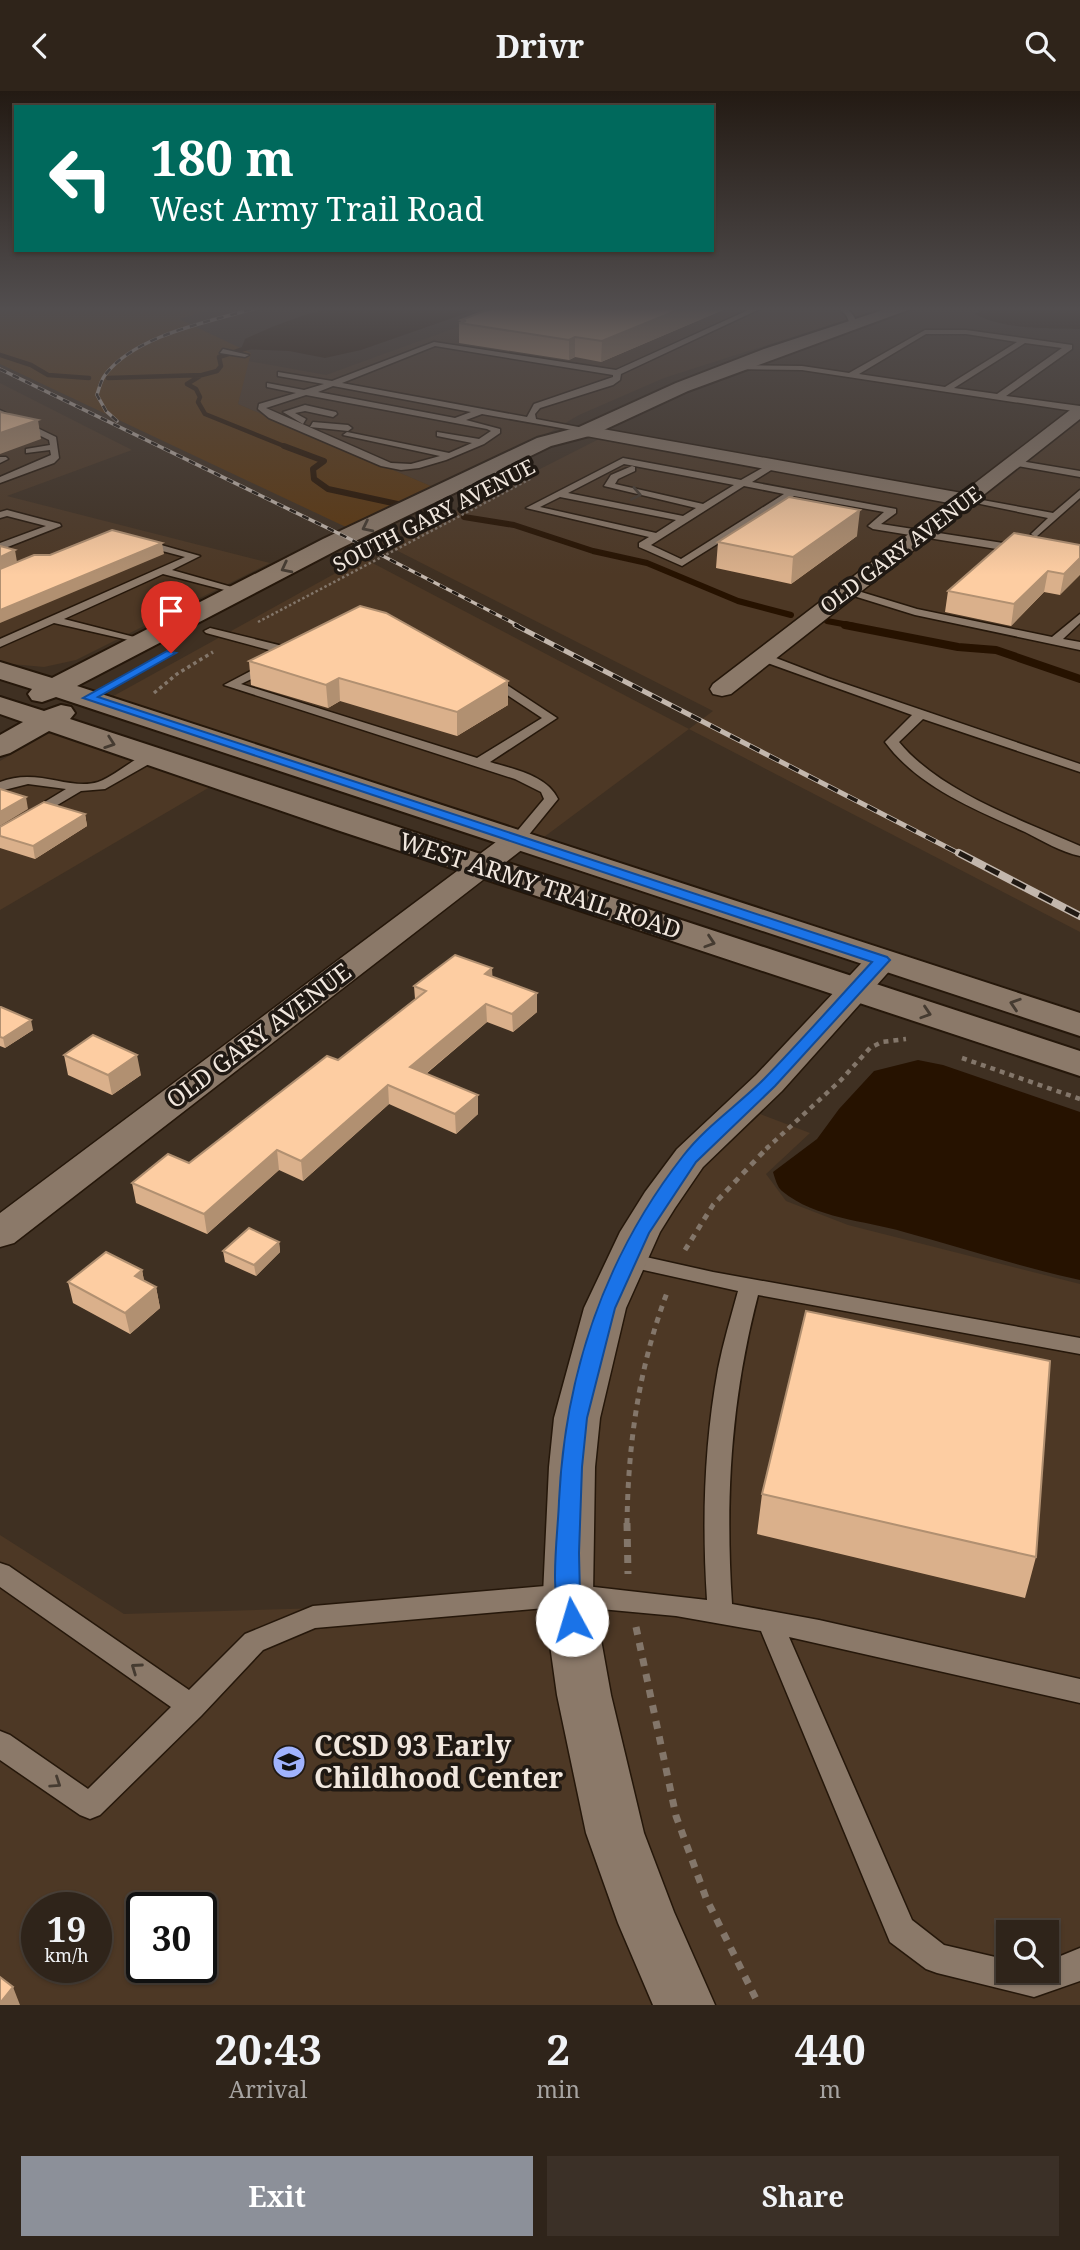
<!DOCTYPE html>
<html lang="en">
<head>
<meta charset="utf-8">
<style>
  :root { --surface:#2f241a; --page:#3b3027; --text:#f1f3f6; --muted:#a7a4a2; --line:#4a4139; --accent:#8c9099 }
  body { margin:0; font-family:"Noto Serif",serif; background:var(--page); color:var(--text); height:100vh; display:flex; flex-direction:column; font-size:26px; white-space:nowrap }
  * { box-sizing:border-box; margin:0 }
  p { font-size:23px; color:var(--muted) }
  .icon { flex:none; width:38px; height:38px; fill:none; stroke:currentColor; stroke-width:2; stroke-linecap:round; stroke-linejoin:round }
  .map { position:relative; height:1914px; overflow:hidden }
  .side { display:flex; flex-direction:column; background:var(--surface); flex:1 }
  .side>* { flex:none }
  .banner { position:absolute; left:14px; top:14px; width:700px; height:147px; border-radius:0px; box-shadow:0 2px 5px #0004,0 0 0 2px var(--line); background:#00695c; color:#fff; overflow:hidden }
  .fabs { position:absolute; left:996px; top:1829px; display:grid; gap:14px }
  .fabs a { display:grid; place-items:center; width:63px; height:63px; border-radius:0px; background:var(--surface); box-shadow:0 2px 5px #0004,0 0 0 2px var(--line); font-size:35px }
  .speed { position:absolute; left:21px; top:1801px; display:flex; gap:14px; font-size:35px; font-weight:700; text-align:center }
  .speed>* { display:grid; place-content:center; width:91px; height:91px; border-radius:50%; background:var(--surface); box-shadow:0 2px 5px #0004,0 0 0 2px var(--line); line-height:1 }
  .speed small { font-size:18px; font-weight:400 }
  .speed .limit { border:4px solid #111; border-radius:10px; background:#fff; color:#111 }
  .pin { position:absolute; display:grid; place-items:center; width:60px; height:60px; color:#fff; margin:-72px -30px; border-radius:50% 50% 50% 0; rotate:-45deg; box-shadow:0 0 7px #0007 }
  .pin .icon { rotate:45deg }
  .me { position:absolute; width:77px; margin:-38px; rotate:354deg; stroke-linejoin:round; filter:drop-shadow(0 0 5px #0008) }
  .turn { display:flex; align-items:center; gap:24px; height:147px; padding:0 21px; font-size:32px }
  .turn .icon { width:91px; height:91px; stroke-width:2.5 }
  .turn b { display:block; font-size:49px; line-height:60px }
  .eta { display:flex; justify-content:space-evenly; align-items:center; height:119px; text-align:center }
  .eta b { font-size:42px; font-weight:700; line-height:49px }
  .action { display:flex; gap:14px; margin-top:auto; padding:14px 21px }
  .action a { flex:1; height:80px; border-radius:0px; background:var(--accent); color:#fff; font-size:28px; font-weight:700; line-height:80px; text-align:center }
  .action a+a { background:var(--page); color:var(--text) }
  header { display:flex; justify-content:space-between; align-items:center; height:91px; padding:0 21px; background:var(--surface); font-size:32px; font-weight:700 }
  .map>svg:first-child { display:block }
</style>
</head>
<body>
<header><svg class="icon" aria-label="back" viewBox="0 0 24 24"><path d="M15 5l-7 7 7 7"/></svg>Drivr<svg class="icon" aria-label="search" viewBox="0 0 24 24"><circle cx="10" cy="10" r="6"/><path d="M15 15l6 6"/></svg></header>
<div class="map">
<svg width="1080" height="1914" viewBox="0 0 1080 1914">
  <rect width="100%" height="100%" fill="#3f3022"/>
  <!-- built -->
  <path fill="#4d3825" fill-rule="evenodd" d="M513,216H886L664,287L579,324L543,345L433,396L238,313L248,270L326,284Z
    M0,292L132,359L7,405L270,472L76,569L44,576L0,572Z
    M1080,330V841L689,638L544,746L108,608L363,467L689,638L713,620L388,455L601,347L974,414Z
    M52,640L215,693L0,819V670Z
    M755,1021L810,1042L766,1083L786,1110L848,1134L1080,1193V1914H707L633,1714L598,1561L589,1433L600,1299L622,1216L664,1133L702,1069ZM1008,1841H1046V1880H1008Z
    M0,1444L124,1523L557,1510L665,1914H0ZM37,1816H96V1876H37ZM142,1816H201V1876H142Z"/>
  <!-- green -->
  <path fill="#5c370f" d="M0,216H217L179,228L251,262L238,313L433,396L348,437L0,273Z"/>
  <!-- water -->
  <path fill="#261200" d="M340,216H484L361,259L325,267L289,260L241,258L245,248C271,236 312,219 340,216Z
    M988,216H1080V238C1047,237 1004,239 975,223Z
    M918,969L943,974L1080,1021V1189C1020,1176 963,1157 904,1141C864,1129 816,1128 782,1100C777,1096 775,1087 773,1081L817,1048L839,1018L874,980Z"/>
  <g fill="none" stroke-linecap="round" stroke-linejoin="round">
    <!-- stream-far2 -->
    <path stroke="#261200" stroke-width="4.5" d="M0,264L31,274L48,284L89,287
      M200,285L187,293L196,298L200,306L198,311L205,323L289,357
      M108,287L202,284L217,280L221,275L219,266L253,255"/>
    <!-- stream-far1 -->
    <path stroke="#261200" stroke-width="6" d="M284,355L324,370L313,378L314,388L328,398L402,414
      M464,426L514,434L593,460L647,472L738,510L791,524
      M827,530L854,535"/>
    <!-- stream -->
    <path stroke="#261200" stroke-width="8" d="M845,534L958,556L996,559L1080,588"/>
    <defs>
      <path id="lane" d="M755,216H764L621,283L620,289L613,294L540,317L535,323L536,328L589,338V342L482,323L466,329L500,338V342L484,353L446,369L419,377L401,379L381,375L269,327L258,318L259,313L296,302L267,296V292L304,299L324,293L278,285V281L332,290L434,251L616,279ZM435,255L613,284V286L534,313L527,326L342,292ZM333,295L471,321L455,327L318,301ZM306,304L487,338L491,340L479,348L437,341V345L472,352L449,362L347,341L343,344L440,365L411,373L391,372L266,317Z
        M837,216C848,216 856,224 857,235H851L846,224Z
        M925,239H966L1072,254V258L1006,305L1080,315V321L802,279L734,278L730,276L734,274L802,275L849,282ZM926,243H966L1017,251L945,296L859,283ZM1025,252L1062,257L997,303L954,297Z
        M223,258L249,264L245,266L220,262Z
        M305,314L336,321L337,323L333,326L305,320L295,322L306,328L303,333L283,321Z
        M0,319L56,346L59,367L54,372L0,392V386L51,364L50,359L26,362V358L50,354L49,349L0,325Z
        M313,331L348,334L352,337L348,340L310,336Z
        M0,366H6L8,368L0,372Z
        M623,367L741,389L773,371L778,374L776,376L752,391L896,418V422L881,433L1003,452L1026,459L1021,462L873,438L868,435L884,421L794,405L682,475L639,456V452L649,446L526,417ZM624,373L734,394L703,413L615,393L618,388L635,380V376L632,375L611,384L604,395L696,417L683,425L568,402ZM744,395L784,403L681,468L651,454ZM560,406L676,429L656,442L540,416Z
        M1015,369L1080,380V386L1012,374V370Z
        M1080,399V407L1036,446L1031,443L1048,427L961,409L966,406L1053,422Z
        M7,419L60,433L61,435L0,459V452L46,435L7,425L0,427V421Z
        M140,448L200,465L172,479L246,500L240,503L163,483L64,528L146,549V553L54,532L0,556V548L185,466L136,453V449Z
        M848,497L917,518L1052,546L1080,523V532L1063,548L1080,551V559L915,524L844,502V498Z
        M210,537L299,559L301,562L295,566L206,542L204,540Z
        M763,562L828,587L1080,673V681L923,628L899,651C940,701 1022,729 1080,755V765C1061,761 1043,750 1025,741C976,719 918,696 885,651L912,624L759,569V563Z
        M270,570L276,574L274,577L241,593L477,667L542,627L483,588L493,585L557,627L490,671C513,678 547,684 558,708L523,751H513L511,748L513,745L544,708L541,701L515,688L224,594Z
        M151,662L156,663V669L105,698L81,700L0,748V738L66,698L28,693L0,700V691C37,676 70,700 98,691C117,684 132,667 151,662Z
        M628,1162L713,1181L1080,1247V1263L758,1204C731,1308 725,1406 732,1513L819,1529L1080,1588V1612L789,1546L912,1829L944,1854L1008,1869V1880H1046V1871L1080,1857V1890L1034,1906L937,1882L926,1878L890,1851L761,1540L676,1525L568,1515L315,1537L263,1559L201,1625L100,1724L90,1728L80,1724L0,1669V1640L10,1644L88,1698L171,1616L0,1496V1472L9,1475L189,1599L245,1543L313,1515L568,1493L707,1509C702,1432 704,1354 718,1278C723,1252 731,1226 738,1200L621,1174L618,1169L621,1164Z"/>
      <path id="street" d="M1080,315V328L731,603L722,605L713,603L710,598L713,593L949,412L586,345L577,340L586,335L962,402L1074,316Z
        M518,739L528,742L533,748L528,754L14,1152L0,1156V1122L508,742Z
        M882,859L893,862L898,869L893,876L782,1000L703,1076L675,1117L660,1141L626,1217L600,1327L595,1376L593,1504L611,1604L644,1742L674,1821L715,1914H653L618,1832L586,1742L557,1604L543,1504L549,1376L554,1327L584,1217L620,1141L645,1101L677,1058L756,984L871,862Z"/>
      <path id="secondary" d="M892,216H916L688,300L593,344L551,355L339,458L77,595L1080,922V945L56,606L42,611L32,609L28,603L32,598L0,588V571L52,587L323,448L537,347L579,336L676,292L764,258Z
        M0,606L44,620L61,614L71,616L75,622L70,628L1080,960V985L337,739L49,640L10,662L0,665V644L23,631L0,623Z"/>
    </defs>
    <!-- lane casing -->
    <use href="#lane" stroke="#25170a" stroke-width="3"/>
    <!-- street casing -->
    <use href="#street" stroke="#25170a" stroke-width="3"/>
    <!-- secondary casing -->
    <use href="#secondary" stroke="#25170a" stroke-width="4"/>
    <!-- path-far4 -->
    <path stroke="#83766a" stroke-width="2.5" stroke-dasharray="2.5 2.5" stroke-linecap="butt" d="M258,531L532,387"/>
    <!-- path-far3 -->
    <path stroke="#83766a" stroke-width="3.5" stroke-dasharray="3.5 3.5" stroke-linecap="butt" d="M154,602L177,583L213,561"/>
    <!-- path-far2 -->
    <path stroke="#83766a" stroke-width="4.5" stroke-dasharray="5 5" stroke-linecap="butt" d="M962,967L1080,1008
      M766,1058L841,989L870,957L882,951L906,948"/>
    <!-- path-far1 -->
    <path stroke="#83766a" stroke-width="5" stroke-dasharray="6 6" stroke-linecap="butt" d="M685,1159L713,1114L768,1056
      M627,1433C628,1352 639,1275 668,1199"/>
    <!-- path -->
    <path stroke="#83766a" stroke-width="7" stroke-dasharray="8 8" stroke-linecap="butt" d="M627,1432L628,1483
      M636,1536L676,1725L706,1807L759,1914"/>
    <!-- lane -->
    <use href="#lane" fill="#8b7969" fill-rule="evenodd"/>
    <!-- street -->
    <use href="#street" fill="#8b7969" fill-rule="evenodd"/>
    <!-- secondary -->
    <use href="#secondary" fill="#8b7969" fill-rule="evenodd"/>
    <defs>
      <path id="rail-far2" d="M0,278L346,446L519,535
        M117,330L106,320L97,304C99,297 101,289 105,284C136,243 213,230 260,216"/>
      <path id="rail-far1" d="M515,534L962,764"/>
      <path id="rail" d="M959,762L1080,825"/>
    </defs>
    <!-- rail-far2 casing -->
    <use href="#rail-far2" stroke="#c3b7ad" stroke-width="3.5"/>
    <!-- rail-far1 casing -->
    <use href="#rail-far1" stroke="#c3b7ad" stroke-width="5"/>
    <!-- rail casing -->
    <use href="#rail" stroke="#c3b7ad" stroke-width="8"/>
    <!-- rail-far2 -->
    <use href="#rail-far2" stroke="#201913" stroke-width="2.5" stroke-dasharray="7" stroke-linecap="butt"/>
    <!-- rail-far1 -->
    <use href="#rail-far1" stroke="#201913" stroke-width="3.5" stroke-dasharray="11" stroke-linecap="butt"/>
    <!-- rail -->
    <use href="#rail" stroke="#201913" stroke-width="5" stroke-dasharray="15" stroke-linecap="butt"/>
  </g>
  <!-- wall -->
  <path fill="#dab08b" d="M730,216L601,271L575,266L569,269L459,252V232L461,231V229Z
    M857,445L791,493L716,477L718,451Z
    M1080,454L1060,504L1044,501L1011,535L945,521L948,500Z
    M249,570L508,590V614L457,645L340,610L328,617L251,594Z
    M85,723L87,735L35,768L0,757V736Z
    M492,886L537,902V921L513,941L487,931L426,983L478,1004V1023L456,1043L389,1013L303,1090L279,1079L207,1143L136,1112L132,1092L189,1072L338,969L415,908L414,895Z
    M0,916L33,939L5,957L0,955Z
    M64,964L141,984L112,1004L68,984Z
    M279,1151L280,1161L256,1185L225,1171L223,1160Z
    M142,1179L144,1190L156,1196L160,1217L130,1243L73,1212L68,1191Z
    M762,1403L1036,1466L1025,1507L757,1443Z"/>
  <!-- shaded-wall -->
  <path fill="#b19071" d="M685,216H730L601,271L602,250Z
    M575,246V266L569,269V249Z
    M38,329L41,348L0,363V342Z
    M860,419L857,445L791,493L793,466Z
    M162,452L164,463L0,532V519Z
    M15,459L17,471L0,479V466Z
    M1080,467V484L1060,504L1064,483Z
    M1048,480L1044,501L1011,535L1014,513Z
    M339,587L340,610L328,617L326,594Z
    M508,590V614L457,645V621Z
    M26,706L28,718L0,735V721Z
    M85,723L87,735L35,768L33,755Z
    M492,877L493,896L485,883Z
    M537,902V921L513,941L512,923Z
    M486,913L487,931L411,995L410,976Z
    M31,929L33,939L5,957L3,947Z
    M137,964L141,984L112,1004L108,984Z
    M388,994L389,1013L303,1090L301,1070Z
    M478,1004V1023L456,1043L455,1023Z
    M277,1059L279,1079L207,1143L204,1123Z
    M279,1151L280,1161L256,1185L254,1174Z
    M142,1179L146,1200L135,1185Z
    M156,1196L160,1217L130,1243L125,1222Z
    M13,1896L20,1914H0V1912Z"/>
  <!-- building -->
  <path fill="#fdcda2" stroke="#b19071" stroke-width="2" d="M495,216H685L602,250L575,246L569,249L459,232L466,230L461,229Z
    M0,321L38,329L0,342Z
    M789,406L860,419L793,466L718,451Z
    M112,439L162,452L0,519V478L34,464H50Z
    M1014,442L1080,454V467L1064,483L1048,480L1014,513L948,500Z
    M0,455L15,459L0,466Z
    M360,515L386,522L508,590L457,621L339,587L326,594L249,570Z
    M0,698L26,706L0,721Z
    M44,711L85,723L33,755L0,745V736Z
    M455,864L492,877L485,883L537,902L512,923L486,913L410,976L478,1004L455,1023L388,994L301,1070L277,1059L204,1123L132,1092L168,1063L189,1072L327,965L338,969L426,900L414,895Z
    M0,916H1L31,929L3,947L0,946Z
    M93,944L137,964L108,984L64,964Z
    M249,1137L279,1151L254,1174L223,1160Z
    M106,1161L142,1179L135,1185L156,1196L125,1222L68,1191Z
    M806,1220L1050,1270L1036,1466L762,1403Z
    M0,1886L13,1896L0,1912Z"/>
  <!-- one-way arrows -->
  <defs><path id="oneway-chevron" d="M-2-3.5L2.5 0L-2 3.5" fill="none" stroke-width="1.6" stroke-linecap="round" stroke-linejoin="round" transform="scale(1.75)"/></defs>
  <g stroke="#453b31">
    <use href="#oneway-chevron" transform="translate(636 403) rotate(12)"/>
    <use href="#oneway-chevron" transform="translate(367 436) rotate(154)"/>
    <use href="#oneway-chevron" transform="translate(286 477) rotate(153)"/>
    <use href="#oneway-chevron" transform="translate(110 652) rotate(19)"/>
    <use href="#oneway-chevron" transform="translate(710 851) rotate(18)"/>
    <use href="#oneway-chevron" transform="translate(1015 913) rotate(-162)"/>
    <use href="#oneway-chevron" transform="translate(926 922) rotate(18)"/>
    <use href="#oneway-chevron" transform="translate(136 1577) rotate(-145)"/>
    <use href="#oneway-chevron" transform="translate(56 1692) rotate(34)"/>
  </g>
  <!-- sky -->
  <linearGradient id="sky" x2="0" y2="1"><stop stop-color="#231a13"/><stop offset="0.45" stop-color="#524e4f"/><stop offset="1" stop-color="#524e4f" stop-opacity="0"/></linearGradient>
  <rect width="1080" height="484" fill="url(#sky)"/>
  <!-- route -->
  <path fill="#1a73e8" stroke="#114b97" stroke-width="2" d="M167,560L176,562L98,606L887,866L890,869L775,995L696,1071L649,1142L615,1217L587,1327L582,1376L579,1462L580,1504L584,1529L580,1536L572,1539L564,1536C548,1504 558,1445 559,1410C565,1283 605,1165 683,1065C705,1036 738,1014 764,988C801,950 836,910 872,871L83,607Z"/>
  <!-- icons -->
  <defs>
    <symbol id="school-disc" viewBox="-11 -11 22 22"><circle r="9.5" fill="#a0b3fd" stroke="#201913"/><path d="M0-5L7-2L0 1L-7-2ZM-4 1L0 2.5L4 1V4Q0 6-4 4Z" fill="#111"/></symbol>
  </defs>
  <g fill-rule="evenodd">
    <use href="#school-disc" x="270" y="1652" width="38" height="38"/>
  </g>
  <g text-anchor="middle" stroke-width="7" stroke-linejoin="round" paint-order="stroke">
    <!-- far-street labels -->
    <g font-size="21" fill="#f1e7de" stroke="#201913">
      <text transform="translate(434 425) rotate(-27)" y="7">SOUTH GARY AVENUE</text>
      <text transform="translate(901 459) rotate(-37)" y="7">OLD GARY AVENUE</text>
    </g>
    <!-- street labels -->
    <g font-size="24" fill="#f1e7de" stroke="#201913">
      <text transform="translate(540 795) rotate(18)" y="8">WEST ARMY TRAIL ROAD</text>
      <text transform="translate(259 945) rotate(-37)" y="8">OLD GARY AVENUE</text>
    </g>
    <!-- near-poi labels -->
    <g font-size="28" font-weight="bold" fill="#f1e7de" stroke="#201913" text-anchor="start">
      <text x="314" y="1665">CCSD 93 Early<tspan x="314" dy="32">Childhood Center</tspan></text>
    </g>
  </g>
</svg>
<div class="fabs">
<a><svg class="icon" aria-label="search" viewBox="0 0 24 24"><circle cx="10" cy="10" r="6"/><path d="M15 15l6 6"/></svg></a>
</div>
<div class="speed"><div>19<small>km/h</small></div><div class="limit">30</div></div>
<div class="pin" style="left:171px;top:562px;background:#d93025"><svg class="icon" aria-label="arrive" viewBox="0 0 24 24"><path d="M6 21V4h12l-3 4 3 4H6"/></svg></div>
<svg class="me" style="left:572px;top:1529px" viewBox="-20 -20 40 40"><circle r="19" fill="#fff"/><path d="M0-13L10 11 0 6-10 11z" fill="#1a73e8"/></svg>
<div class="banner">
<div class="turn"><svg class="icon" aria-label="left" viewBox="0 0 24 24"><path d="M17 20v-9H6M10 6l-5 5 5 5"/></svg><div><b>180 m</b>West Army Trail Road</div></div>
</div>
</div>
<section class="side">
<div class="eta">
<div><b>20:43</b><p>Arrival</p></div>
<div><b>2</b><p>min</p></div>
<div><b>440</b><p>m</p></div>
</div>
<div class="action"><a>Exit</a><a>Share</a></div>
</section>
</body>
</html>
